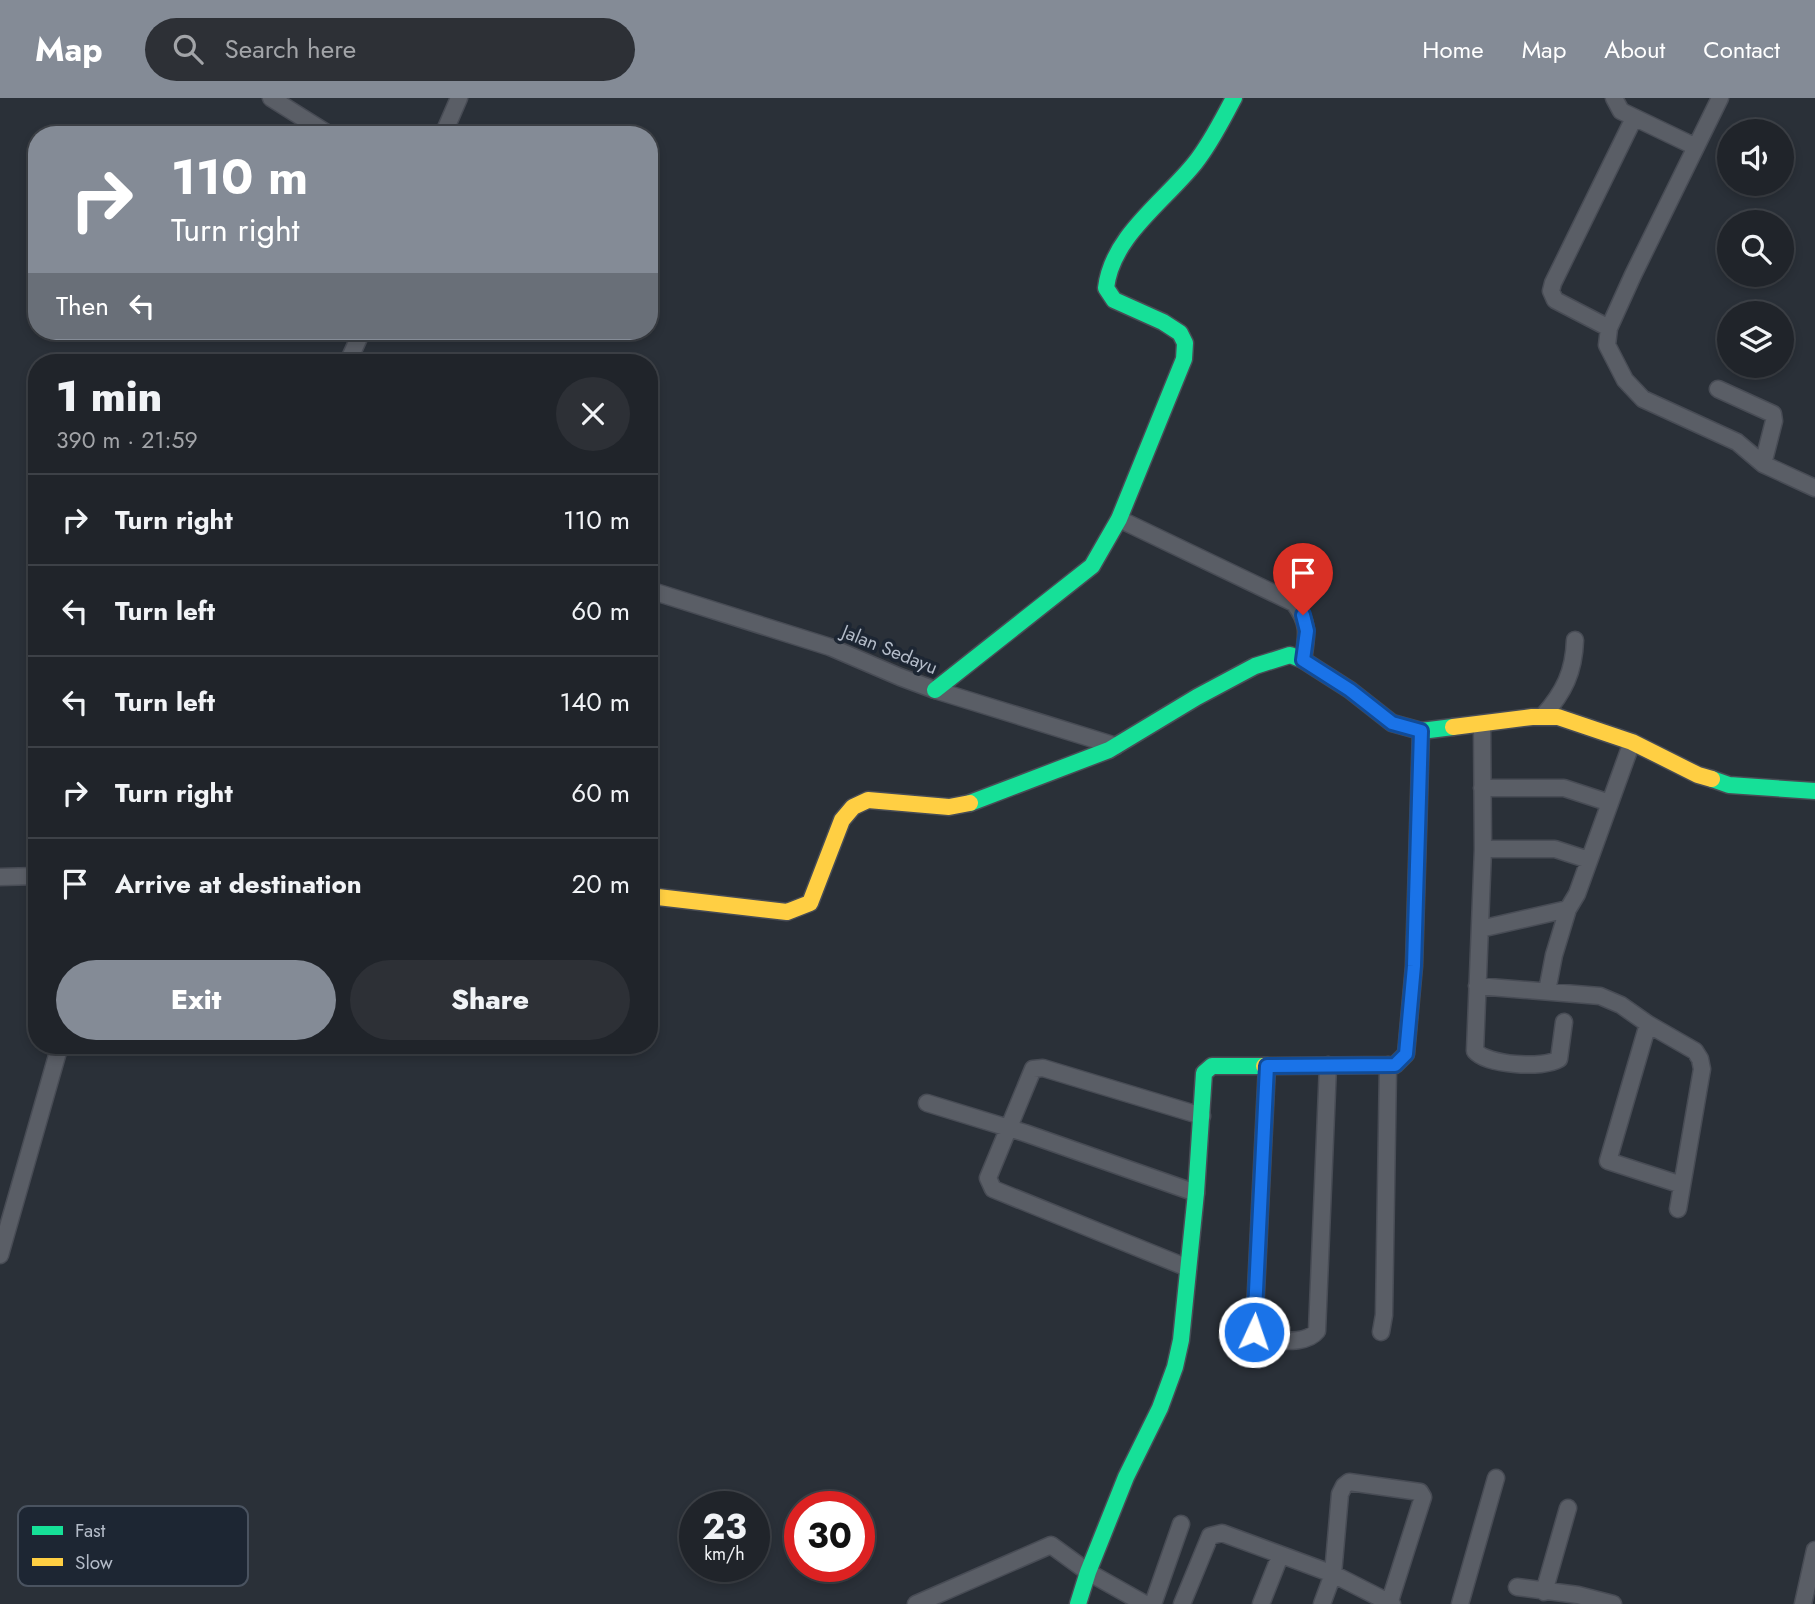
<!DOCTYPE html>
<html lang="en">
<head>
<meta charset="utf-8">
<style>
  :root { --surface:#20242a; --page:#2d3036; --text:#f1f3f6; --muted:#a2a4a8; --line:#3d4147; --accent:#848b96 }
  body { margin:0; font-family:Jost,sans-serif; background:var(--page); color:var(--text); height:100vh; display:flex; flex-direction:column; font-size:26px; white-space:nowrap }
  * { box-sizing:border-box; margin:0 }
  p { font-size:23px; color:var(--muted) }
  .icon { flex:none; width:38px; height:38px; fill:none; stroke:currentColor; stroke-width:2; stroke-linecap:round; stroke-linejoin:round }
  .map { position:relative; flex:1; overflow:hidden }
  .details { position:absolute; left:28px; top:256px; width:630px; height:700px; display:flex; flex-direction:column; background:var(--surface); border-radius:28px; box-shadow:0 4px 10px #0003,0 0 0 2px var(--line) }
  .details>* { flex:none }
  .guide { position:absolute; left:28px; top:28px; width:630px; height:214px; border-radius:28px; box-shadow:0 4px 10px #0003,0 0 0 2px var(--line); background:#848b96; color:#fff; overflow:hidden }
  .tools { position:absolute; left:1717px; top:21px; display:grid; gap:14px }
  .tools a { display:grid; place-items:center; width:77px; height:77px; border-radius:50%; background:var(--surface); box-shadow:0 4px 10px #0003,0 0 0 2px var(--line); font-size:35px }
  .speed { position:absolute; left:679px; top:1393px; display:flex; gap:14px; font-size:35px; font-weight:700; text-align:center }
  .speed>* { display:grid; place-content:center; width:91px; height:91px; border-radius:50%; background:var(--surface); box-shadow:0 4px 10px #0003,0 0 0 2px var(--line); line-height:1 }
  .speed small { font-size:18px; font-weight:400 }
  .speed .limit { border:10px solid #d22; background:#fff; color:#111 }
  .pin { position:absolute; display:grid; place-items:center; width:60px; height:60px; color:#fff; margin:-72px -30px; border-radius:50% 50% 50% 0; rotate:-45deg; box-shadow:0 0 7px #0007 }
  .pin .icon { rotate:45deg }
  .me { position:absolute; width:77px; margin:-38px; rotate:3deg; stroke-linejoin:round; filter:drop-shadow(0 0 5px #0008) }
  .turn { display:flex; align-items:center; gap:24px; height:147px; padding:0 28px; font-size:32px }
  .turn .icon { width:91px; height:91px; stroke-width:2.5 }
  .turn b { display:block; font-size:49px; line-height:60px }
  .then { display:flex; align-items:center; height:66px; padding:0 28px; background:#0003; gap:14px; font-size:26px }
  .round { display:grid; place-items:center; flex:none; width:74px; height:74px; border-radius:37px; background:var(--page) }
  .head { display:flex; align-items:center; justify-content:space-between; height:119px; padding:0 28px }
  h1 { font-size:42px; font-weight:800; line-height:52px }
  .action { display:flex; gap:14px; margin-top:auto; padding:14px 28px }
  .action a { flex:1; height:80px; border-radius:42px; background:var(--accent); color:#fff; font-size:28px; font-weight:800; line-height:80px; text-align:center }
  .action a+a { background:var(--page); color:var(--text) }
  ul { padding:0; list-style:none }
  li { display:flex; align-items:center; gap:21px; height:91px; padding:0 28px; border-top:2px solid var(--line) }
  li div { flex:1 }
  li b { display:block; font-size:26px }
  li em { font-style:normal }
  header { display:flex; align-items:center; gap:42px; box-sizing:border-box; height:98px; padding:0 35px; background:var(--accent); color:#fff }
  header strong { font-size:33px }
  nav { display:flex; gap:38px; margin-inline-start:auto; font-size:24px }
  .search { width:490px; height:63px; background:var(--page); display:flex; align-items:center; gap:18px; box-sizing:border-box; padding:0 24px; border-radius:38px; color:var(--muted); font-size:26px }
  .map>svg:first-child { display:block }
</style>
</head>
<body>
<header>
<strong>Map</strong>
<div class="search"><svg class="icon" aria-label="search" viewBox="0 0 24 24"><circle cx="10" cy="10" r="6"/><path d="M15 15l6 6"/></svg>Search here</div>
<nav><a>Home</a><a>Map</a><a>About</a><a>Contact</a></nav>
</header>
<div class="map">
<svg width="1815" height="1506" viewBox="0 0 1815 1506">
  <rect width="100%" height="100%" fill="#2a3038"/>
  <g fill="none" stroke-linecap="round" stroke-linejoin="round">
    <defs>
      <path id="street" d="M271,0L330,37
        M1614,0L1621,13L1696,49
        M1720,0L1633,177L1609,230L1607,247L1625,282L1643,301L1737,344L1763,366L1815,390
        M443,37L459,0
        M1609,230L1555,202L1551,193L1553,185L1634,20
        M348,264L362,233
        M1718,291L1773,316L1774,323L1763,366
        M1119,421L1294,505C1310,526 1307,537 1303,562
        M649,492L830,549L900,579L935,592L1116,648
        M1543,618C1564,594 1574,574 1575,542
        M1482,626L1483,751L1475,953C1487,967 1543,971 1559,961L1564,924
        M1482,690H1564L1610,705
        M1483,751H1555L1589,762
        M0,779L37,778
        M1480,831L1568,811L1577,796L1632,644
        M1477,888L1600,898L1621,907L1648,926L1695,953L1700,961L1702,971L1678,1111
        M1547,893L1554,857L1568,811
        M1648,926L1608,1063L1682,1087
        M1267,968L1254,1234L1262,1242C1279,1242 1306,1247 1317,1233L1328,967
        M927,1005L1025,1035L1196,1095
        M0,1157L60,947
        M1188,1170L993,1091L988,1080L1033,971L1043,970L1202,1018
        M1381,1234L1384,1217L1388,967
        M1517,1489L1578,1497L1613,1506
        M1544,1494L1568,1410
        M916,1506L1051,1447L1088,1474L1145,1506
        M1153,1506L1181,1426
        M1182,1506L1210,1438L1222,1435L1333,1476L1392,1506
        M1261,1506L1280,1458
        M1322,1506L1333,1476L1340,1396L1344,1388L1349,1384L1420,1394L1423,1399L1389,1506
        M1460,1506L1496,1380
        M1803,1506L1815,1452"/>
      <path id="fast" d="M935,592L1092,468L1119,421L1184,261L1185,245L1180,235L1163,224L1114,202L1106,190C1112,138 1164,104 1195,65C1211,45 1222,22 1234,0
        M1712,681L1729,687L1815,693
        M970,705L1109,652L1197,599L1255,568L1290,557L1303,562L1350,592L1392,625L1421,633L1453,629
        M1078,1506L1088,1474L1126,1379L1160,1310L1175,1269L1181,1242L1196,1095L1204,975L1212,968H1264"/>
      <path id="slow" d="M1453,629L1532,619H1558L1632,644L1698,677L1712,681
        M649,798L787,814L810,805L842,722L853,709L868,702L949,709L970,705
        M1264,968L1395,967L1406,956L1414,868L1421,633"/>
    </defs>
    <!-- street casing -->
    <use href="#street" stroke="#484c55" stroke-width="19"/>
    <!-- fast casing -->
    <use href="#fast" stroke="#484c55" stroke-width="19"/>
    <!-- slow casing -->
    <use href="#slow" stroke="#484c55" stroke-width="19"/>
    <!-- street -->
    <use href="#street" stroke="#5a5e66" stroke-width="16"/>
    <!-- fast -->
    <use href="#fast" stroke="#16e098" stroke-width="16"/>
    <!-- slow -->
    <use href="#slow" stroke="#ffcf43" stroke-width="16"/>
  </g>
  <g fill="none" stroke-linecap="round" stroke-linejoin="round">
    <defs>
      <path id="route" d="M1254,1234L1267,968L1395,967L1406,956L1414,868L1421,633L1392,625L1350,592L1303,562L1307,533L1303,517"/>
    </defs>
    <!-- route casing -->
    <use href="#route" stroke="#114b97" stroke-width="18"/>
    <!-- route -->
    <use href="#route" stroke="#1a73e8" stroke-width="12"/>
  </g>
  <g text-anchor="middle" stroke-width="7" stroke-linejoin="round" paint-order="stroke">
    <!-- street labels -->
    <g font-size="19" fill="#b4bcc9" stroke="#1d2633">
      <text transform="translate(890 551) rotate(22)" y="7">Jalan Sedayu</text>
    </g>
  </g>
  <!-- legend -->
  <rect x="18" y="1408" width="230" height="80" rx="10" fill="#1d2633" stroke="#4a5360" stroke-width="2"/>
  <rect x="32" y="1428" width="31" height="9" fill="#16e098"/>
  <rect x="32" y="1460" width="31" height="8" fill="#ffcf43"/>
  <g font-size="19" fill="#b4bcc9">
    <text x="75" y="1439">Fast</text>
    <text x="75" y="1471">Slow</text>
  </g>
</svg>
<div class="tools">
<a><svg class="icon" aria-label="sound" viewBox="0 0 24 24"><path d="M4 9h4l5-4v14l-5-4H4zM17 9q2 3 0 6"/></svg></a>
<a><svg class="icon" aria-label="search" viewBox="0 0 24 24"><circle cx="10" cy="10" r="6"/><path d="M15 15l6 6"/></svg></a>
<a><svg class="icon" aria-label="layers" viewBox="0 0 24 24"><path d="M12 4l9 5-9 5-9-5zM3 14l9 5 9-5"/></svg></a>
</div>
<div class="speed"><div>23<small>km/h</small></div><div class="limit">30</div></div>
<div class="pin" style="left:1303px;top:517px;background:#d93025"><svg class="icon" aria-label="arrive" viewBox="0 0 24 24"><path d="M6 21V4h12l-3 4 3 4H6"/></svg></div>
<svg class="me" style="left:1254px;top:1234px" viewBox="-20 -20 40 40"><circle r="17" fill="#1a73e8" stroke="#fff" stroke-width="3"/><path d="M0-11L8 9 0 5-8 9z" fill="#fff"/></svg>
<div class="guide">
<div class="turn"><svg class="icon" aria-label="right" viewBox="0 0 24 24"><path d="M7 20v-9h11M14 6l5 5-5 5"/></svg><div><b>110 m</b>Turn right</div></div>
<div class="then">Then<svg class="icon" aria-label="left" viewBox="0 0 24 24"><path d="M17 20v-9H6M10 6l-5 5 5 5"/></svg></div>
</div>
<section class="details">
<div class="head"><div><h1>1 min</h1><p>390 m · 21:59</p></div><a class="round"><svg class="icon" aria-label="close" viewBox="0 0 24 24"><path d="M6 6l12 12M18 6L6 18"/></svg></a></div>
<ul>
<li><svg class="icon" aria-label="right" viewBox="0 0 24 24"><path d="M7 20v-9h11M14 6l5 5-5 5"/></svg><div><b>Turn right</b></div><em>110 m</em></li>
<li><svg class="icon" aria-label="left" viewBox="0 0 24 24"><path d="M17 20v-9H6M10 6l-5 5 5 5"/></svg><div><b>Turn left</b></div><em>60 m</em></li>
<li><svg class="icon" aria-label="left" viewBox="0 0 24 24"><path d="M17 20v-9H6M10 6l-5 5 5 5"/></svg><div><b>Turn left</b></div><em>140 m</em></li>
<li><svg class="icon" aria-label="right" viewBox="0 0 24 24"><path d="M7 20v-9h11M14 6l5 5-5 5"/></svg><div><b>Turn right</b></div><em>60 m</em></li>
<li><svg class="icon" aria-label="arrive" viewBox="0 0 24 24"><path d="M6 21V4h12l-3 4 3 4H6"/></svg><div><b>Arrive at destination</b></div><em>20 m</em></li>
</ul>
<div class="action"><a>Exit</a><a>Share</a></div>
</section>
</div>
</body>
</html>
